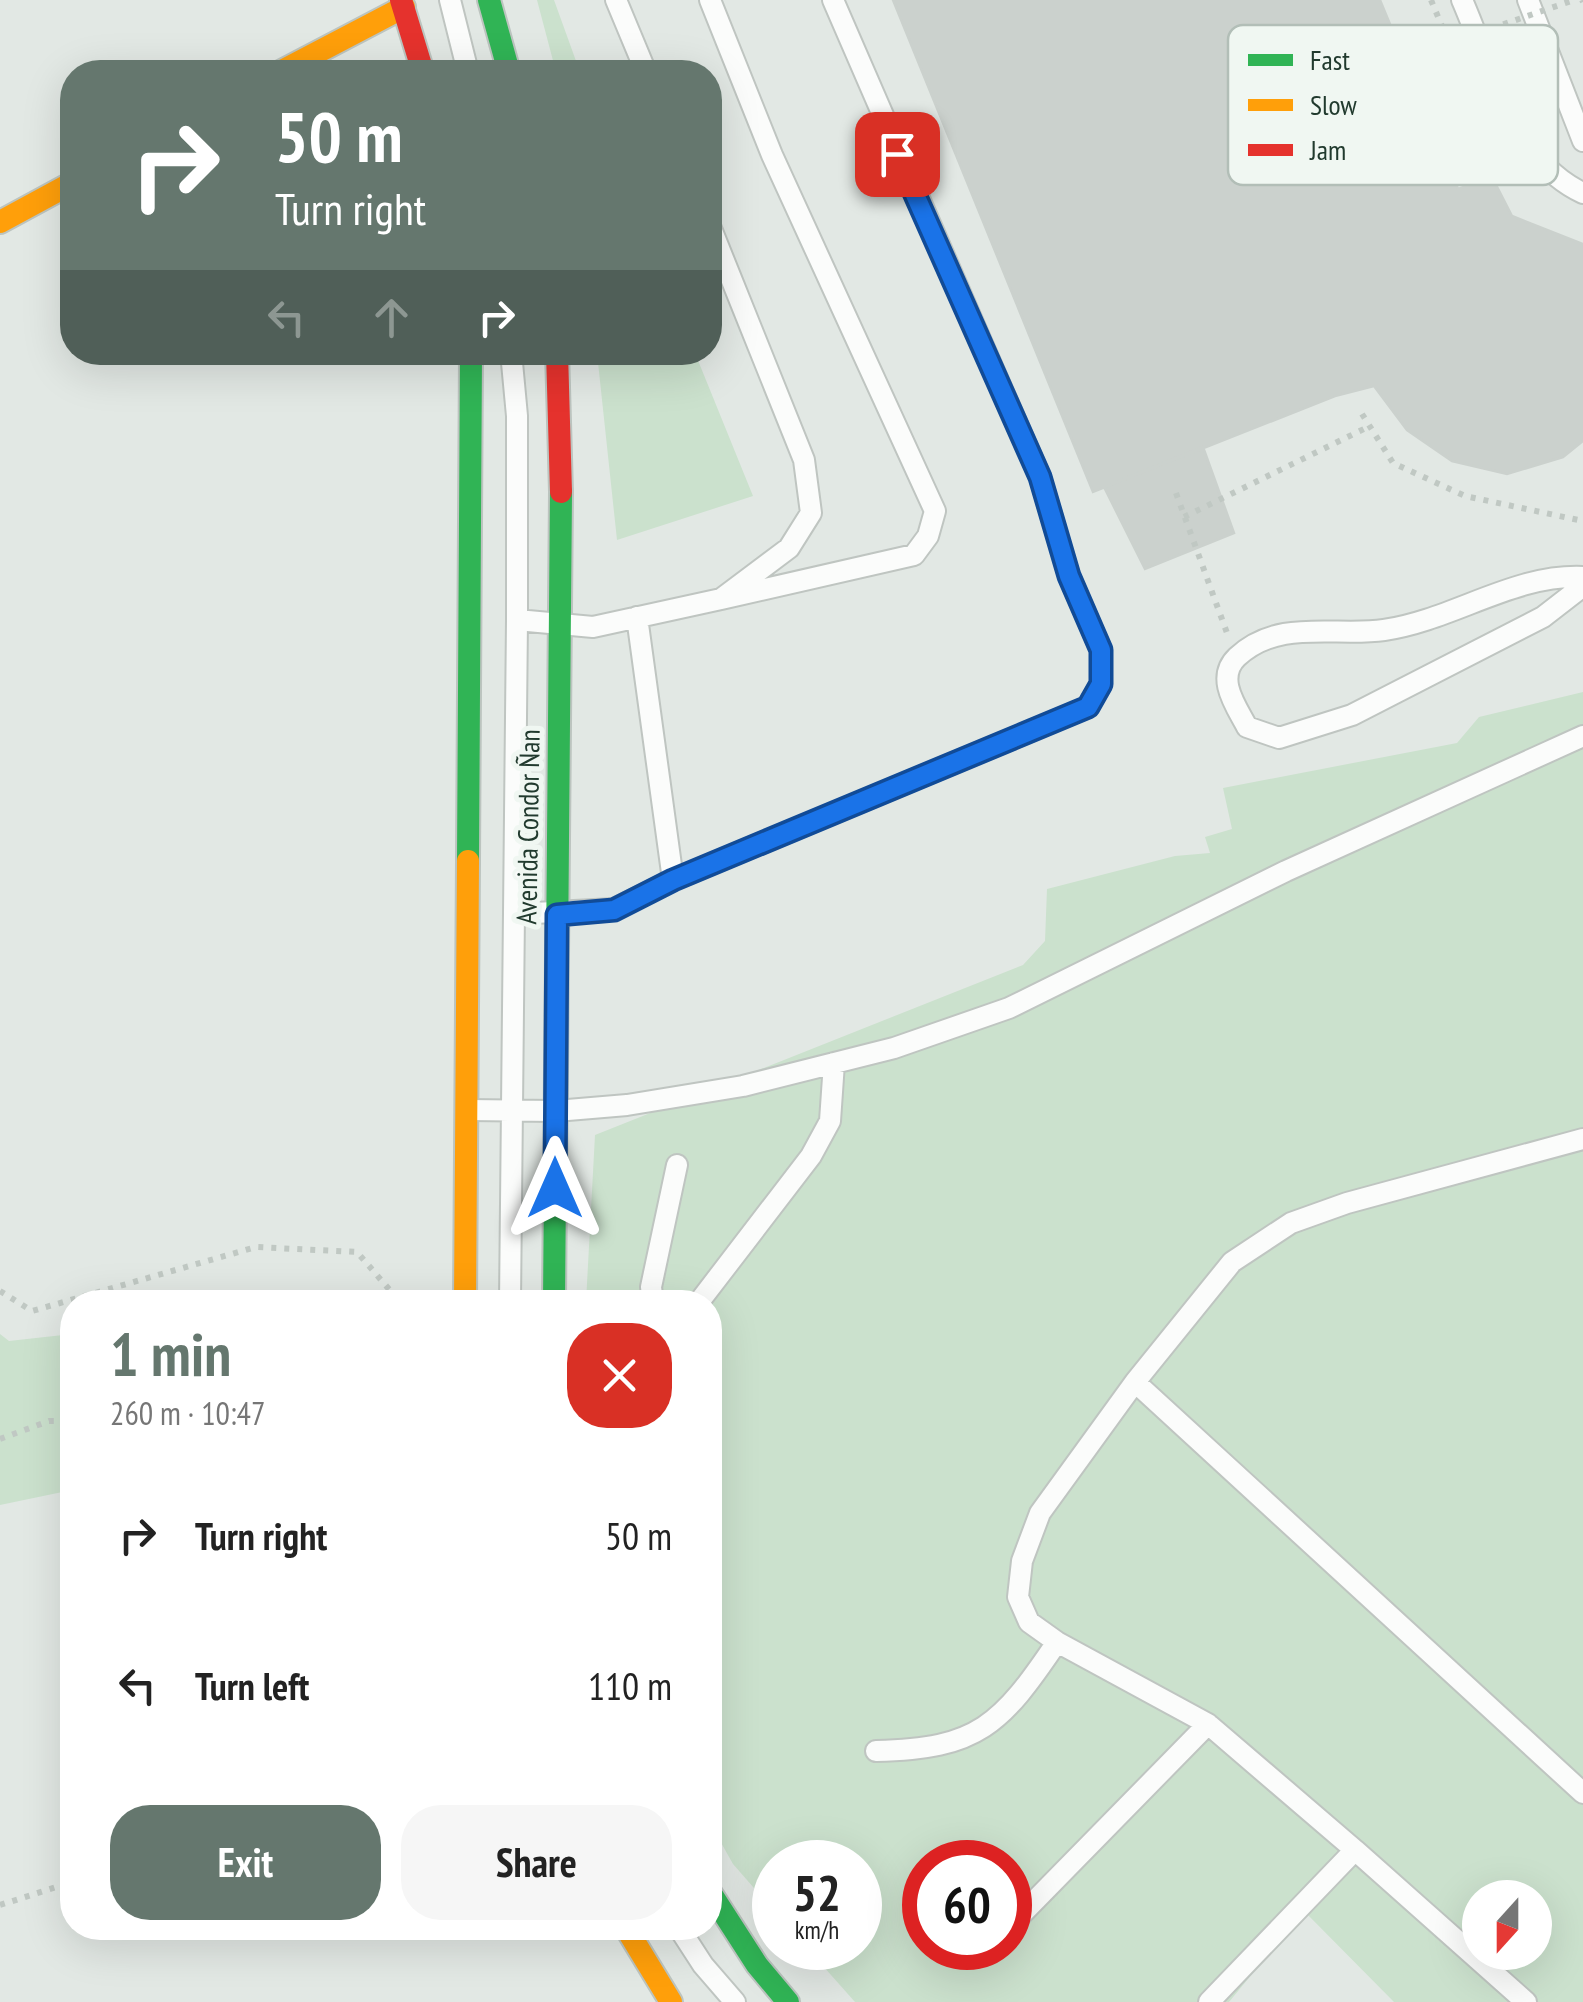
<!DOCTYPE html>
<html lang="en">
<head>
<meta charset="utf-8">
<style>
  :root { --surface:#fff; --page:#f6f6f6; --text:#222; --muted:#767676; --accent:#65776e }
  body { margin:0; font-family:"PT Sans Narrow",sans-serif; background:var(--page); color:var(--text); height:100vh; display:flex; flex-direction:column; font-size:38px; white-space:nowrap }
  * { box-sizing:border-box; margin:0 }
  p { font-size:32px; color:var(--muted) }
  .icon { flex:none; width:55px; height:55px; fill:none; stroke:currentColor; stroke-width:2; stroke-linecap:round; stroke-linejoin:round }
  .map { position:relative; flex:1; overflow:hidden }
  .drawer { position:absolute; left:60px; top:1290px; width:662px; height:650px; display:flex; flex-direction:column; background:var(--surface); border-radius:40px; box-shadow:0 10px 40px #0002 }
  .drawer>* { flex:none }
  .guide { position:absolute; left:60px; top:60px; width:662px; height:305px; border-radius:40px; box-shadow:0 10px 40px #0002; background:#65776e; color:#fff; overflow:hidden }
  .needle { width:65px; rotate:201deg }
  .fabs { position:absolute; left:1462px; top:1880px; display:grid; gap:20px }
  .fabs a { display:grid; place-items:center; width:90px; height:90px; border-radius:50%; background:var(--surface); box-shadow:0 10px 40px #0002; font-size:50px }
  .speed { position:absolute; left:752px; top:1840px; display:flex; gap:20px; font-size:50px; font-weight:700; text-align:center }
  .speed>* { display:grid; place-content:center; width:130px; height:130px; border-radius:50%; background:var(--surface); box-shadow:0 10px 40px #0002; line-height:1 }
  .speed small { font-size:25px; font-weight:400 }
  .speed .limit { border:15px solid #d22; background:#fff; color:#111 }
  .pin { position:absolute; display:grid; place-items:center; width:85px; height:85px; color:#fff; margin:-42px; border-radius:20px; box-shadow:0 5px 15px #0006 }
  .me { position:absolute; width:110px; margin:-55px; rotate:0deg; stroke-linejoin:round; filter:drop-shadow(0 0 8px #0008) }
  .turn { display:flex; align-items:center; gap:35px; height:210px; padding:0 50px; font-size:45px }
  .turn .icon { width:130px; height:130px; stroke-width:2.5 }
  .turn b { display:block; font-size:70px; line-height:85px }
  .lanes { display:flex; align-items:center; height:95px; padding:0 50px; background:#0003; justify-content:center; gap:50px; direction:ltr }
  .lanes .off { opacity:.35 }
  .round { display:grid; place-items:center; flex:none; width:105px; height:105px; border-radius:40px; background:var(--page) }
  .head { display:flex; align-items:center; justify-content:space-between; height:170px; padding:0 50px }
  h1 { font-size:60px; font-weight:700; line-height:75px; color:var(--accent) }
  .cta { display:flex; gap:20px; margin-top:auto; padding:20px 50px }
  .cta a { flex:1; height:115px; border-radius:40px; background:var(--accent); color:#fff; font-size:40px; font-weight:700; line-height:115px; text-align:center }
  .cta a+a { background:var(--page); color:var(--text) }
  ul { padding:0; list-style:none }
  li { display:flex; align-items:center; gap:30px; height:150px; padding:0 50px }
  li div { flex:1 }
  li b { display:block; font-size:38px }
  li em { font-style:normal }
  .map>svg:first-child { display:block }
</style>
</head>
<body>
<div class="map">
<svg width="1583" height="2002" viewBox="0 0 1583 2002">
  <rect width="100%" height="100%" fill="#e2e8e4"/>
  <!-- green -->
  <path fill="#cbe1cd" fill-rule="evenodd" d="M537,0H554L580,72H556Z
    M597,353H695L753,496L617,540Z
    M1583,692V2002H1394L1304,1911L1229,2002H855L807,1948H860V1862H775V1912L733,1864L710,1823V1302H586L595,1135L1023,965L1045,941L1047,889L1175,856L1210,853L1205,837L1232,829L1223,788L1457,743L1479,717ZM925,1862H1010V1948H925ZM1480,1898H1535V1952H1480Z
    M0,1334L9,1341L72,1334V1490L0,1505Z"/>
  <!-- building -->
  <path fill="#cbd1cd" stroke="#cbd1cd" stroke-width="2.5" d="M893,0H1380L1458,189L1492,177L1512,216L1583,244V441L1563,457L1507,474L1452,461L1407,430L1374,386L1335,396L1093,492Z
    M1203,447L1234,533L1145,569L1104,487Z"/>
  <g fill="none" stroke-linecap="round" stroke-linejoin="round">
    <defs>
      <path id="lane" d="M450,0L468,72
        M616,0L646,72
        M710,0L772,155L935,511L928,536L914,555L721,599
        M1462,0C1491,66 1513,161 1583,193
        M1528,0L1583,141
        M1583,577C1513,574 1453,620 1384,630C1335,637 1279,618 1237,657C1215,678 1236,706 1247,727L1279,738L1352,715L1543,617L1583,586
        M637,617L673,880
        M517,620L593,627L721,599L789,548L811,513L804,460L710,226
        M514,914L614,909L673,880L1088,707L1101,684V650L1069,576L1040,477L833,0
        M469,1110L556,1111L627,1105L743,1086L894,1048L1009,1008L1286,871L1583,736
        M510,1302L517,620V416L511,352
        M653,1302L651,1287L677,1165
        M699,1302L811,1156L830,1121L834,1063
        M1135,1382L1583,1793
        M876,1751C978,1749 1001,1725 1057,1642
        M1355,1850L1208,1724L1057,1642L1029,1622L1018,1597L1022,1561L1040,1513L1135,1382L1232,1262L1291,1223L1347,1203L1583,1139
        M1010,1926L1208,1724
        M679,1928L703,1965L735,2002
        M1209,2002L1355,1850L1526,2002"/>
      <path id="fast" d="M489,0L509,72
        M468,861L471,352
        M554,1302L561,492
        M710,1892L757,1965L788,2002"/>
      <path id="slow" d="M280,72L404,7
        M0,222L72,183
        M465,1302L468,861
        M626,1928L671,2002"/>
      <path id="jam" d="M401,0L423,72
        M557,352L561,492"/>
    </defs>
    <!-- lane casing -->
    <use href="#lane" stroke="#bfc5c1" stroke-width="24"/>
    <!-- fast casing -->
    <use href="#fast" stroke="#bcc4bf" stroke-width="26"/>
    <!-- slow casing -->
    <use href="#slow" stroke="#bcc4bf" stroke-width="26"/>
    <!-- jam casing -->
    <use href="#jam" stroke="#bcc4bf" stroke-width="26"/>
    <!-- path -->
    <path stroke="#c0c8c3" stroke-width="6" stroke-dasharray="5 8" stroke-linecap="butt" d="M1582,0L1583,2
      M1414,55L1449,43
      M1362,414L1393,463L1465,496L1583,521
      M1176,493L1227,633
      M1184,517L1368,427
      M0,1291L32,1311L256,1247L357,1252L400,1302
      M0,1439L49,1421H72
      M0,1905L72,1882"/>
    <!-- lane -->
    <use href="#lane" stroke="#fbfcfb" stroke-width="20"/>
    <!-- fast -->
    <use href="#fast" stroke="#30b455" stroke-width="22"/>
    <!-- slow -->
    <use href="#slow" stroke="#ff9f0a" stroke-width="22"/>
    <!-- jam -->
    <use href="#jam" stroke="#e5322d" stroke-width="22"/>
    <!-- path-bridge -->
    <path stroke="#c0c8c3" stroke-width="6" stroke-dasharray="5 8" stroke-linecap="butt" d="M1431,0L1449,43L1574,0"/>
  </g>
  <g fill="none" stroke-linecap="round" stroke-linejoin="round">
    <defs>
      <path id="route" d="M555,1188L557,915L614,910L673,880L1088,707L1101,684V650L1069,576L1040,477L897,154"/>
    </defs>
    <!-- route casing -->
    <use href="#route" stroke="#114b97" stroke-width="25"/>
    <!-- route -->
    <use href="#route" stroke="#1a73e8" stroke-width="18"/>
  </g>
  <g text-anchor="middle" stroke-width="10" stroke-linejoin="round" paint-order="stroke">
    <!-- street labels -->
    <g font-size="28" fill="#213a2e" stroke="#f0f7f2">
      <text transform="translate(528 827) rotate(-89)" y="10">Avenida Condor Ñan</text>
    </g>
  </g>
  <!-- legend -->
  <rect x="1228" y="25" width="330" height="160" rx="15" fill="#f0f7f2" stroke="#b2beb7" stroke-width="2.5"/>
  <rect x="1248" y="54" width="45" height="12" fill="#30b455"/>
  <rect x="1248" y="99" width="45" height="12" fill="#ff9f0a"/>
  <rect x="1248" y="144" width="45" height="12" fill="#e5322d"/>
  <g font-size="28" fill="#213a2e">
    <text x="1310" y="70">Fast</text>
    <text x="1310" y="115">Slow</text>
    <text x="1310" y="160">Jam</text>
  </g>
</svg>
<div class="fabs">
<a><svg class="needle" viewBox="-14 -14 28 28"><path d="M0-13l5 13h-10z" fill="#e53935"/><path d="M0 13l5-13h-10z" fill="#767676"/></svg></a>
</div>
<div class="speed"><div>52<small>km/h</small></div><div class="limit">60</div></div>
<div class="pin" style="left:897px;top:154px;background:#d93025"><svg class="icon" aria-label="arrive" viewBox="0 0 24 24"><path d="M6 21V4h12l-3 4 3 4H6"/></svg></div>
<svg class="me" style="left:555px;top:1188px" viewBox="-20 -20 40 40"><path d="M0-17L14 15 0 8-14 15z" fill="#1a73e8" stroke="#fff" stroke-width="4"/></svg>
<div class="guide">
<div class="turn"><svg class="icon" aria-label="right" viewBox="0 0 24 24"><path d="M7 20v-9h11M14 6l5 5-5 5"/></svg><div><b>50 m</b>Turn right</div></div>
<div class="lanes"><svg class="icon off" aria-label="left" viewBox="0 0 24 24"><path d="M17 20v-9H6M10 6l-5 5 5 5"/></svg><svg class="icon off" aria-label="ahead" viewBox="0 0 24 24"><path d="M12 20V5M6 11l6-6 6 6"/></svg><svg class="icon" aria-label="right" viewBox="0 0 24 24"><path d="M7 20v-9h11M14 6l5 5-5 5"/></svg></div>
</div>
<section class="drawer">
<div class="head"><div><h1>1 min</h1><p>260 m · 10:47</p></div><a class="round" style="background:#d93025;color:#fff"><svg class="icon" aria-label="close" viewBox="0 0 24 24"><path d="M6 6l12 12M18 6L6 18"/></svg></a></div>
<ul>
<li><svg class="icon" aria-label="right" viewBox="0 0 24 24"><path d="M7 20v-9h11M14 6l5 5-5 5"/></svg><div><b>Turn right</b></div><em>50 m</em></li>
<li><svg class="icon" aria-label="left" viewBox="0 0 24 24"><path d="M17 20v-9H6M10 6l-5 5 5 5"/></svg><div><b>Turn left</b></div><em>110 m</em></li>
</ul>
<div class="cta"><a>Exit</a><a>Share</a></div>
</section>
</div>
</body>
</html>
